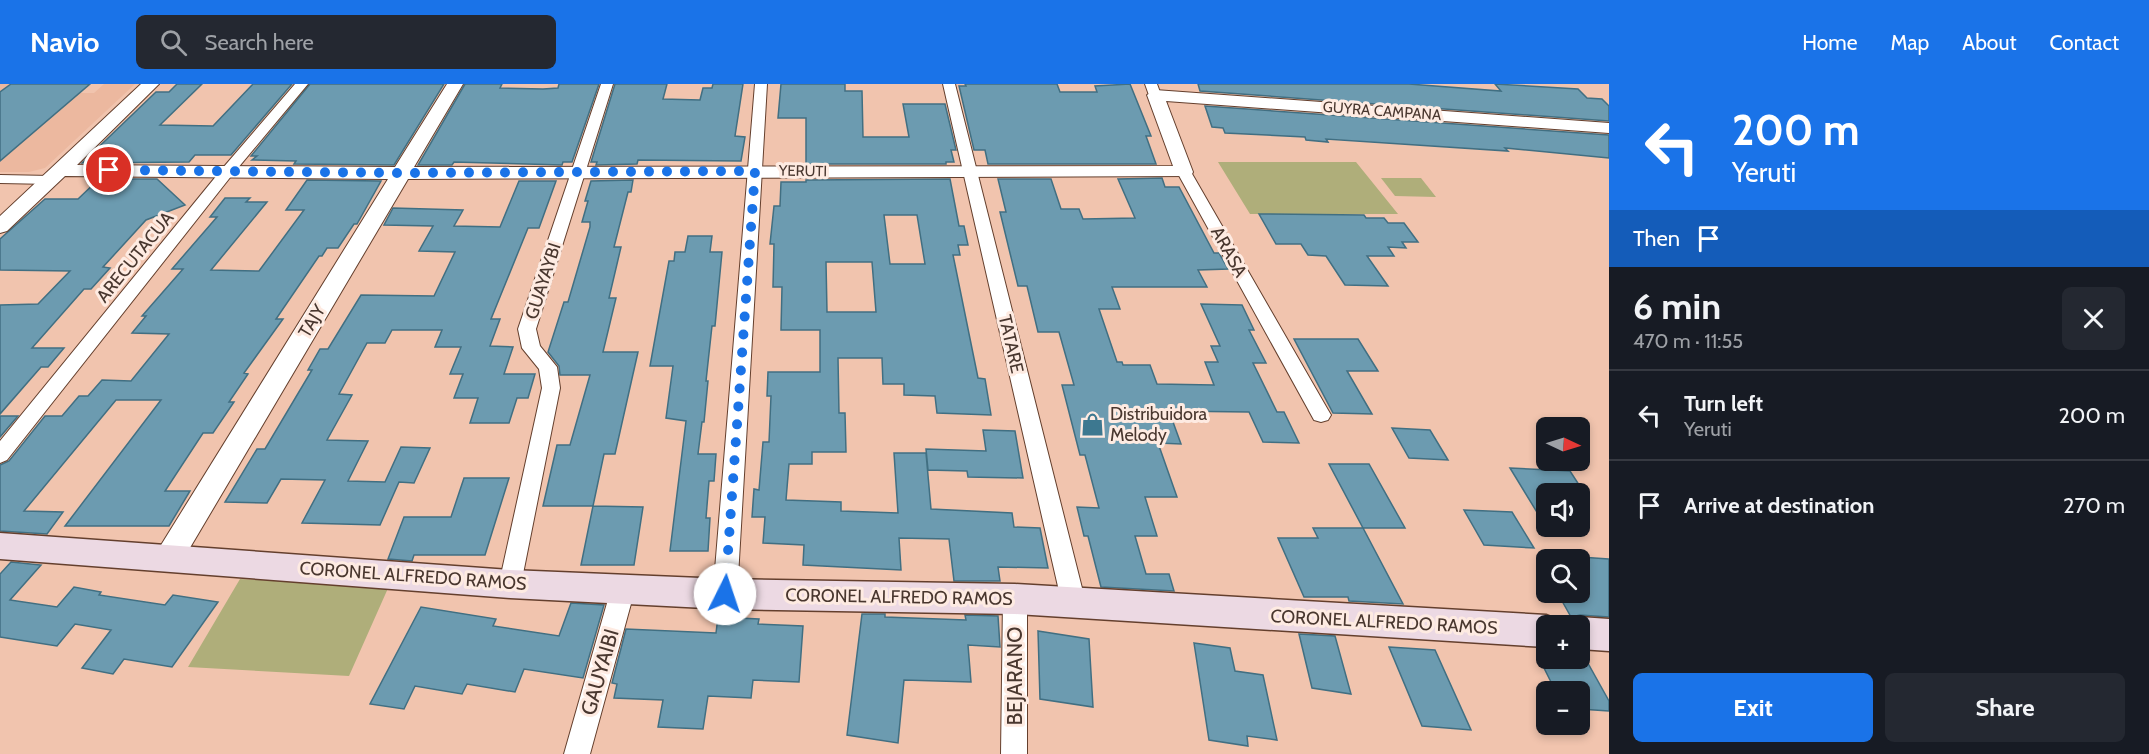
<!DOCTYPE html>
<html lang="en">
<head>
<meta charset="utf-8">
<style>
  :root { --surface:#171b24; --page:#242831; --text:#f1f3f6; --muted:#9ea1a6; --line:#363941; --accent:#1a73e8 }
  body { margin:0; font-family:Cabin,sans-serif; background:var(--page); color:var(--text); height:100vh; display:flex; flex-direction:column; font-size:22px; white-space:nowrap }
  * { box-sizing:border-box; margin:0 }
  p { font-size:20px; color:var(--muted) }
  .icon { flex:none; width:33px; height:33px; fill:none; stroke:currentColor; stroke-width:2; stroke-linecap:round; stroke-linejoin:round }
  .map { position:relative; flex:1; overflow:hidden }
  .drawer { display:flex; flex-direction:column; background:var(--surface); width:540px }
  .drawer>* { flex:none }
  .banner { background:#1a73e8; color:#fff; overflow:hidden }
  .needle { width:39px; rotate:94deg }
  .fabs { position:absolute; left:1536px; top:333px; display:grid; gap:12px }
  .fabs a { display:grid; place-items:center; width:54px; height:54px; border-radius:9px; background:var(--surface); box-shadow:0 3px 9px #0003; font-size:30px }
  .pin { position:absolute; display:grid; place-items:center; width:51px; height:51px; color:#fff; margin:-26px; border:3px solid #fff; border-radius:50%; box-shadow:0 2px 6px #0007 }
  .me { position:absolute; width:66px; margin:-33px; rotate:4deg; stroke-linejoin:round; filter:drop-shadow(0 0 4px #0008) }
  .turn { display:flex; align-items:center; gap:21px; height:126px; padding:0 24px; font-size:27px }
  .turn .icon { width:78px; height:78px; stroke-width:2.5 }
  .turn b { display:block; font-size:42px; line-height:51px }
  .then { display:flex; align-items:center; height:57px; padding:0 24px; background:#0003; gap:12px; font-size:22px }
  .round { display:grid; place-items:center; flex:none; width:63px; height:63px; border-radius:9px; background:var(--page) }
  .head { display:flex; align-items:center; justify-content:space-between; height:102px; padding:0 24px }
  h1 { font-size:36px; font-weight:700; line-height:45px }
  .primary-button { display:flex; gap:12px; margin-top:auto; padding:12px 24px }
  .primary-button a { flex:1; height:69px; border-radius:9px; background:var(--accent); color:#fff; font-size:24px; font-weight:700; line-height:69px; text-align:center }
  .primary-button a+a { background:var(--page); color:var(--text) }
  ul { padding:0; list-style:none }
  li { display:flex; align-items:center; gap:18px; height:90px; padding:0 24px; border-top:2px solid var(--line) }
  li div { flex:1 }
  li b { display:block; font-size:22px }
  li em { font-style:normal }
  header { display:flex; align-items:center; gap:36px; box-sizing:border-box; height:84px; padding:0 30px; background:var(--accent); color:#fff }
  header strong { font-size:28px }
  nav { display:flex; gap:33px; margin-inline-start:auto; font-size:21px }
  .search { width:420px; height:54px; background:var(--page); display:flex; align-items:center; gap:15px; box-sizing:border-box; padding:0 21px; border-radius:9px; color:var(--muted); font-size:22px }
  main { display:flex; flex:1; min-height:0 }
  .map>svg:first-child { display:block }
</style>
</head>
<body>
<header>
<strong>Navio</strong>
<div class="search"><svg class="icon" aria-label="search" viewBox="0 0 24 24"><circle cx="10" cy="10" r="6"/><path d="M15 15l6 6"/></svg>Search here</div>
<nav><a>Home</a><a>Map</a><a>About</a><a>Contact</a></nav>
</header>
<main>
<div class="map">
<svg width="1609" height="670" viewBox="0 0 1609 670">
  <rect width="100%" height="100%" fill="#f1c4ae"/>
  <!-- built -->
  <path fill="#ecb89f" d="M0,0H11L1,8L58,9H94L104,0H135L45,84L29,88H0Z"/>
  <!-- green -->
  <path fill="#afae7a" d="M1218,78H1356L1398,130H1250Z
    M1381,94H1421L1436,113L1395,112Z
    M240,495L389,502L349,592L188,583Z"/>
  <!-- building -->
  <path fill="#6c9bb0" stroke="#416f82" stroke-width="1.5" fill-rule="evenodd" d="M11,0H90L0,77V8Z
    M177,0H202L160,41L213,42L253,0H292L231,71H195L189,78L82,79L156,8H169Z
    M310,0H444L394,81L294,80L296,77L252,76L257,72H251Z
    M465,0H502L500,4L543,5L558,4L559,0H599L572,78H563L562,81L454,78L452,81H418Z
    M615,0H667L663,15L700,16L703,4H712L713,0H743L735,52L745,53L741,77L638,76L637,80L596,81L597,78H591Z
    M781,0H845V7H862L863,53H909L903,20H945L956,66H951L954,78H946V80H806V34H778Z
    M965,0H1057L1060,8H1097L1095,2L1130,0L1151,52H1146L1156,80H988L985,66H974L959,2H966Z
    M1198,0H1409L1501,7L1495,0L1578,5L1587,14L1602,15L1609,22V37L1200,7Z
    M1205,22L1609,51V74L1505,64L1508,67L1326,55L1328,58L1306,56L1305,53L1225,49L1223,44L1212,43Z
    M1162,94L1165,103H1179L1214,169H1219L1228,185L1198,186L1207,203H1112L1120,225H1099L1117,278H1122L1123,281H1150L1157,300L1214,301L1205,278H1218L1211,262H1220L1201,220L1242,221L1254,246H1249L1266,279H1253L1277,328H1284L1299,359L1263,358L1249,328L1169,327L1181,360L1158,359L1177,413H1145L1157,452H1135L1146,490H1169L1174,507L1101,503L1088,452H1084L1077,423L1099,424L1085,371H1080L1062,301H1074L1059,248H1038L1027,202H1018L1000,128H1006L998,95H1051L1061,125H1079L1083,135L1135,134L1118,95Z
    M99,95H157L185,121L146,136L103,183L110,184L91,205H84L32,264H64L48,283H41L0,330V221L38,220L70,187L0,186V155L45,115H78Z
    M950,95L959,142H964L968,161H958L960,171H953L978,294L985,295L991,331L937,329L935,312L904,311V300H883L882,274H838L839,329H845L846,368H812V380H789L786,416L841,418V427L898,429L894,369H926L931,425L1012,429L1014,443L1040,444L1048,484L998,483L1000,497H954L949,455L899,454L901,486L803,481L804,461L763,459L765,433H752L754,405L759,406L763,358H769L771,312H767L768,288H820V246H781L782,203H773L774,160H770L774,122H780L781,98H806V96ZM884,131H917L925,180H890ZM826,178H872L876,228H827Z
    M307,96L381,97L357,140H354L338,164H327L322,172H319L276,235H283L244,289L248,290L229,318H234L213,349H203L165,407H190L169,442H65L161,316H116L24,427L63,428L47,450L0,447V381L9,377L45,332H62L79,312H88L102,296L131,297L169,250L132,249L146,232H142L183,185H172L217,133H210L225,114H250L246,118H267L211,186L259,187L304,126H286Z
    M633,96L631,108H628L614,163H621L609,214H616L603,268H638L615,370H604L593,422H543L557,361H570L590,291H560L559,282L548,268L564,218H568L590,143V138H582L588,117H585L591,97Z
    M519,97H556L539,144H528L491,235H500L490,262L513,263L504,290H535L528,314H517L509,339H470L478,314H454L463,290H450L461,263H435L442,246H392L385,259H367L339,310L352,311L327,356L368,357L348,397L385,398L401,363L430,364L414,399L399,398L380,441L302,439L325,396L281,395L267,419L225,418L257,365H265L312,286H308L320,265H328L361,211L434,212L455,168L419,167L433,142L384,141L393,124L463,126L454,142L500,143Z
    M1259,130L1364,131L1366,134H1384L1388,139H1404L1418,158H1402L1406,164L1388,163L1394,172H1367L1388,202L1345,201L1326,172L1308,171L1301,160H1276Z
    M688,152H712L710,168H722L715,242H712L706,297H708L704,338H702L698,370H716L714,397H709L706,434H710L708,467H670L686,337L666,334L673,282H650L669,177H674L675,168H685Z
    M1294,255H1358L1378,287H1347L1372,330L1333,329Z
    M0,332H18L0,353Z
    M1392,344L1430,346L1448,376L1409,374Z
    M983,346L1015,347L1023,394L968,393L967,387L928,386L926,365L986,367Z
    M1329,380H1369L1405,444H1363Z
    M1510,384L1570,387L1585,410H1546V443Z
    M464,394H509L485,471H414L412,477L388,475L404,433H451Z
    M593,422L643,423L634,481H581Z
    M1464,426L1512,428L1534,464L1484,461Z
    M1313,444H1363L1403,520L1349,517L1348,513H1304L1278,454H1318Z
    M1580,473L1609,475V533L1580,531L1571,533L1557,508H1580Z
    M11,478L41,481L10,516L57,523L74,503L101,508L99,511L165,521L173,511L218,518L172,583L124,575L113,590L82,584L111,546L75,540L57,562L0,553V490Z
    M571,519L604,521L583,594L524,585L515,608L467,600L462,610L415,602L404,625L370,620L421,523L496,535L493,542L559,552Z
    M862,530H885V533L966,536L965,531L998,532L1000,563L968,561L971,598L904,596L898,659L847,651Z
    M718,533L759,535L758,540L803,542L799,598L753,596L751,614L708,612L703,645L658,643L663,616L614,614L617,600L612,599L626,545L716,549Z
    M1038,547L1089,555L1093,623L1040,615Z
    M1299,550L1335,552L1351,610L1312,604Z
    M1194,559L1230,564L1235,587L1263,591L1277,656L1247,652L1248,662L1209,656Z
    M1389,563L1435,566L1471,646L1422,642Z
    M1539,574H1585L1609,617V627L1580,625V608H1556Z"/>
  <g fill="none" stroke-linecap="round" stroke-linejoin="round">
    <defs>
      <path id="minor" d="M295,0H308L232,91L7,376L0,379V357L222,85Z
        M601,0H613L536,245L540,262L557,283L560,304L521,500L518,507L510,510L502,507L499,500L542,304L539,285L522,264L518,245Z
        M755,0H767L737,510L733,517L725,520L717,517L713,510Z
        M943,0H955L1086,520L1082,527L1074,530L1066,527L1062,520Z
        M1145,0H1157L1161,11L1160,14H1150Z
        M1184,84L1191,88L1328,326L1331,331L1328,336L1321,338L1314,336L1177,88Z
        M0,91L51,92L58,96L51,100L0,99Z
        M623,495L631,498L635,505L590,670H564L611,505L615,498Z
        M1015,505L1023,508L1027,515V670H1001L1003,515L1007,508Z"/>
      <path id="tertiary" d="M141,0H159L77,81L395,83L447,0H463L414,83L1173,82L1147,11L1155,6L1609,39V49L1166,17L1193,88L1191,92L408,95L178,484L168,487L158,484L153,475L158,466L388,95L65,92L7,147L0,149V132Z"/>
      <path id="secondary" d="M0,449L510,486L725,495L1015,500L1546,531L1558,536L1561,542H1546V563L1015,530L725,525L510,514L0,475Z
        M1580,533L1609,535V567L1580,565V542H1566L1568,538Z"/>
    </defs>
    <!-- minor casing -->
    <use href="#minor" stroke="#643f2d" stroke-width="2"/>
    <!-- tertiary casing -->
    <use href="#tertiary" stroke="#643f2d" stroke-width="2"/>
    <!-- secondary casing -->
    <use href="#secondary" stroke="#643f2d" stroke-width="3"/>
    <!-- minor -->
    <use href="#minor" fill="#fff" fill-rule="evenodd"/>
    <!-- tertiary -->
    <use href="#tertiary" fill="#fff" fill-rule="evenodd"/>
    <!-- secondary -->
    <use href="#secondary" fill="#ecd9e3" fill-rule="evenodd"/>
  </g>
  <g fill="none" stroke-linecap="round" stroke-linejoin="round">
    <!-- route -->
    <path stroke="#1a73e8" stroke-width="10" stroke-dasharray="0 18" d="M109,86L401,89L755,87L725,510"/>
  </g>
  <!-- icons -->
  <defs>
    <symbol id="shop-bare" viewBox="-9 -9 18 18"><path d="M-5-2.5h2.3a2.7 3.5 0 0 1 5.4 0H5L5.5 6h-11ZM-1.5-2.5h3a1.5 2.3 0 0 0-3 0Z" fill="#3d7890" stroke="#feebe2" stroke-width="2.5" paint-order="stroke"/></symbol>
  </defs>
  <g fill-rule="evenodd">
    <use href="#shop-bare" x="1076" y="324" width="33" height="33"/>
  </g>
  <g text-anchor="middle" stroke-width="6" stroke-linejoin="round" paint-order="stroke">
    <!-- far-street labels -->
    <g font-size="15" fill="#49372f" stroke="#feebe2">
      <text transform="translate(1382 27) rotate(4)" y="5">GUYRA CAMPANA</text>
      <text transform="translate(803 87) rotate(1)" y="5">YERUTI</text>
    </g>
    <!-- street labels -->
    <g font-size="18" fill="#49372f" stroke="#feebe2">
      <text transform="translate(1229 168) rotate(61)" y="6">ARASA</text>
      <text transform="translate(135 173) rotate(-51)" y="6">ARECUTACUA</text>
      <text transform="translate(543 197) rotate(-72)" y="6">GUAYAYBI</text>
      <text transform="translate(312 237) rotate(-59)" y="6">TAJY</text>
      <text transform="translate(1011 260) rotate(77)" y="6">TATARE</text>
      <text transform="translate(413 492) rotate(4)" y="6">CORONEL ALFREDO RAMOS</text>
      <text transform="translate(899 513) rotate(1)" y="6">CORONEL ALFREDO RAMOS</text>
      <text transform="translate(1384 538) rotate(3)" y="6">CORONEL ALFREDO RAMOS</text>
    </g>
    <!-- poi labels -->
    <g font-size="18" fill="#49372f" stroke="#feebe2" text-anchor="start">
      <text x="1110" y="336">Distribuidora<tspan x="1110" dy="21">Melody</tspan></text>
    </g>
    <!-- near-street labels -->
    <g font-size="21" fill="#49372f" stroke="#feebe2">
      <text transform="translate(600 588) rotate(-74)" y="7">GAUYAIBI</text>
      <text transform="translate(1015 592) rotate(-90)" y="7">BEJARANO</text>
    </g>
  </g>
</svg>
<div class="fabs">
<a><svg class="needle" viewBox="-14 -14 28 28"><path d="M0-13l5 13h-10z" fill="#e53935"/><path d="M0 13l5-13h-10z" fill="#9ea1a6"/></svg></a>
<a><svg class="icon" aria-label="sound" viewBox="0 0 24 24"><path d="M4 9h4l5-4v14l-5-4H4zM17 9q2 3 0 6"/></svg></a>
<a><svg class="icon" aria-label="search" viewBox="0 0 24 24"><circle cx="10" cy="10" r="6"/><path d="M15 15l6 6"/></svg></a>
<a>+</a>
<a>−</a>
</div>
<div class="pin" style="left:109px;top:86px;background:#d93025"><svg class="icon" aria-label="arrive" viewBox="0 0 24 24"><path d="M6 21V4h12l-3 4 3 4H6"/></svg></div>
<svg class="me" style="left:725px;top:510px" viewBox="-20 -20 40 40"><circle r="19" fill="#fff"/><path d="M0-13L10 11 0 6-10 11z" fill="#1a73e8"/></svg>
</div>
<section class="drawer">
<div class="banner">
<div class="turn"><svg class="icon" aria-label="left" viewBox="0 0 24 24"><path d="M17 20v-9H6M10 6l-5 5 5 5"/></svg><div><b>200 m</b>Yeruti</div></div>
<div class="then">Then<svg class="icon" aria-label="arrive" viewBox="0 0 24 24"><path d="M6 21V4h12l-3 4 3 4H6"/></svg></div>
</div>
<div class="head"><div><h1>6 min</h1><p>470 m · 11:55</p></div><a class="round"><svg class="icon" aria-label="close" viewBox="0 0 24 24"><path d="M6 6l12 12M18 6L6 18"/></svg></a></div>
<ul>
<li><svg class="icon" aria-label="left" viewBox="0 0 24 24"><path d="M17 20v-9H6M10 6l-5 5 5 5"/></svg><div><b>Turn left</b><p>Yeruti</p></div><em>200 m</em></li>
<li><svg class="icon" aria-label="arrive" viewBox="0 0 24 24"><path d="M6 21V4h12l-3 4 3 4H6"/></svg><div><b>Arrive at destination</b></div><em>270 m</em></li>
</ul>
<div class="primary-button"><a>Exit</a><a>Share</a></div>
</section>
</main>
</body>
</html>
